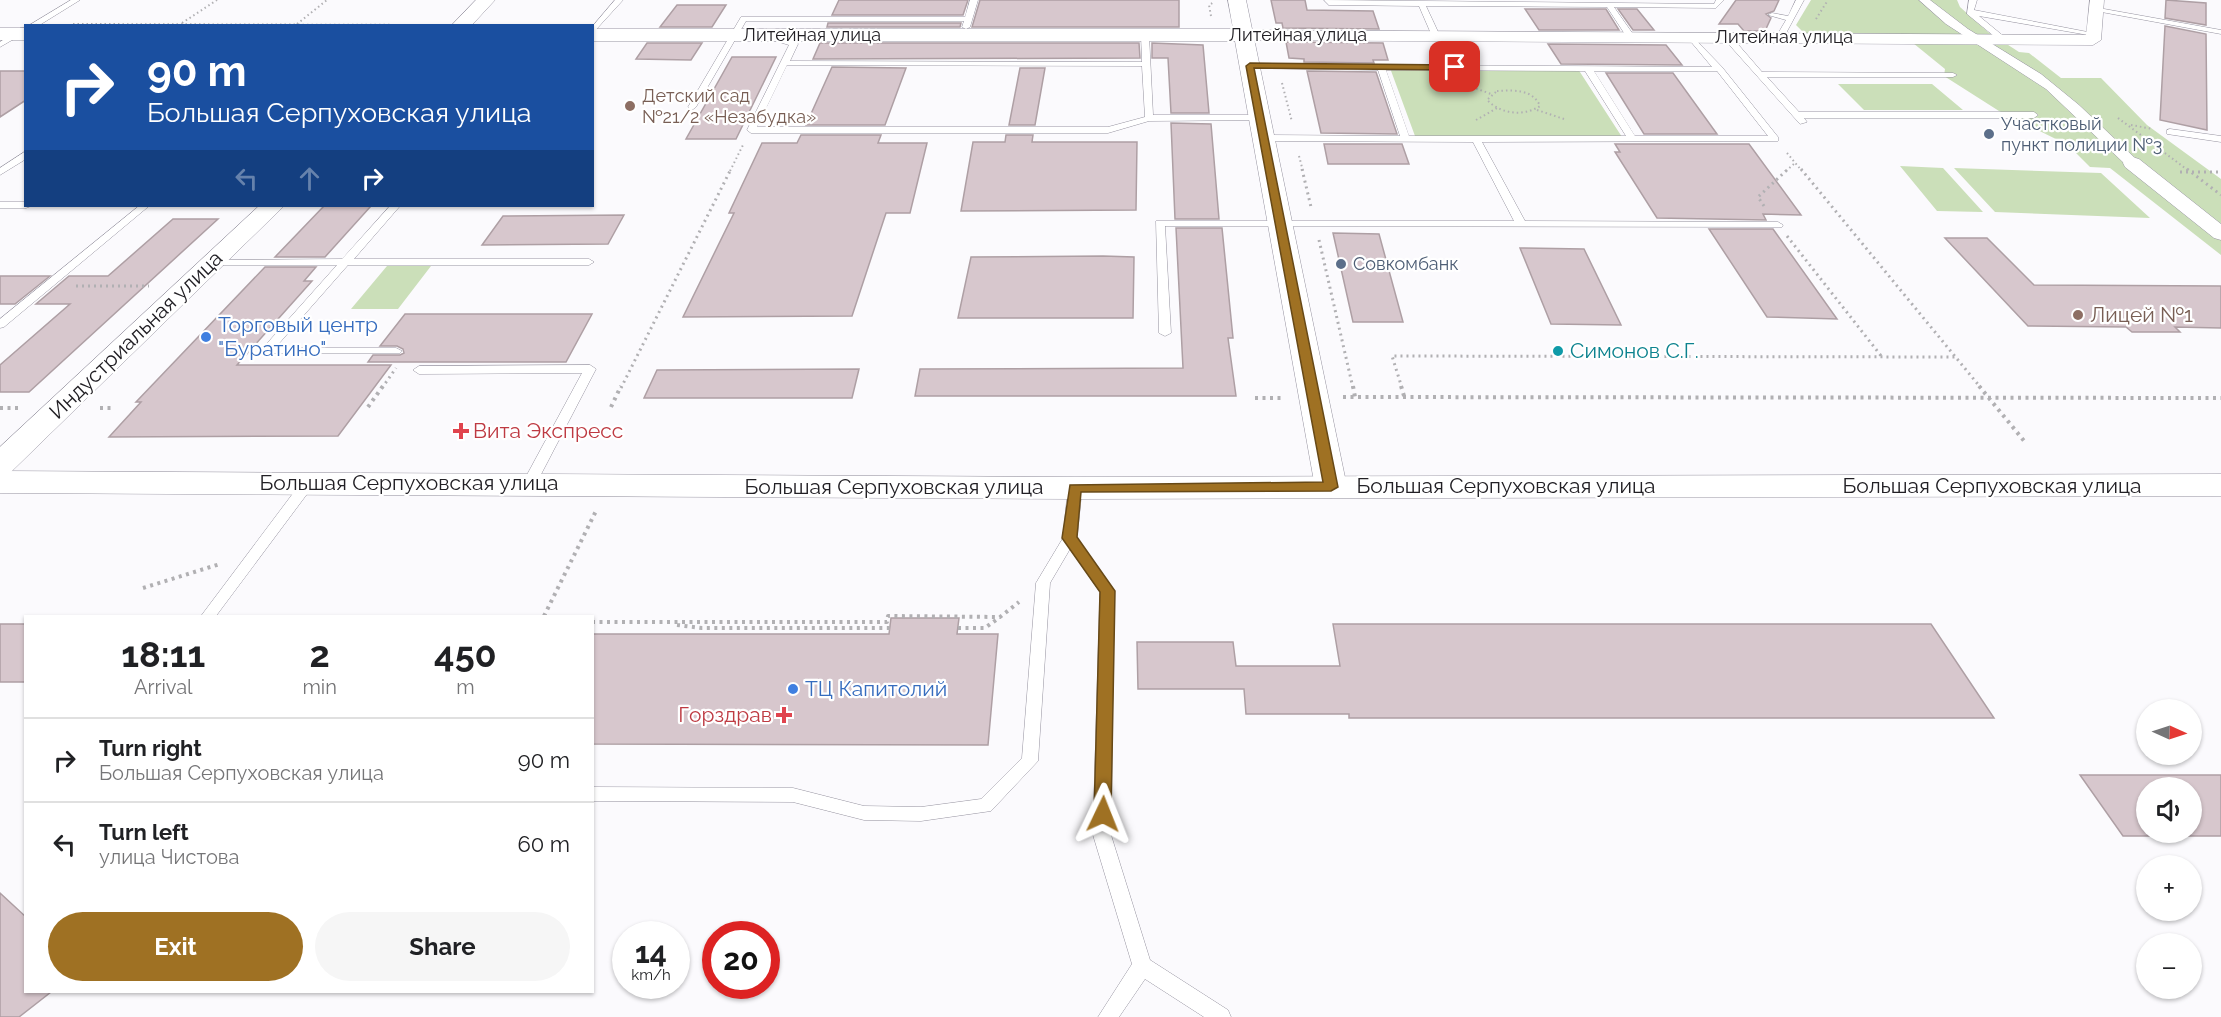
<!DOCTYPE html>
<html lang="en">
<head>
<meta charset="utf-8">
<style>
  :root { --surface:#fff; --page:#f6f6f6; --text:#202124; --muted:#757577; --line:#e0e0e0; --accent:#9f7123 }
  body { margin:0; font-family:Raleway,sans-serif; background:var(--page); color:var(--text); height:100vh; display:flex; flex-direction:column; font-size:22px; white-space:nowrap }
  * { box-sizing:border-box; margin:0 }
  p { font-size:20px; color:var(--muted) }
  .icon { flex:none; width:33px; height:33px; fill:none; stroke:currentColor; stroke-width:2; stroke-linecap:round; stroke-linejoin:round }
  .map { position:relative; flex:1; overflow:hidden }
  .sheet { position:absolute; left:24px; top:615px; width:570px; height:378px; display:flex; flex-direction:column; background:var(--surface); border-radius:0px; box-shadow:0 2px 4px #0004 }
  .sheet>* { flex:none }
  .banner { position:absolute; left:24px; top:24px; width:570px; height:183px; border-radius:0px; box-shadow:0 2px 4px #0004; background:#1a4fa0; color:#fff; overflow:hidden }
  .needle { width:39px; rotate:93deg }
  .buttons { position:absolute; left:2136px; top:699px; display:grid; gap:12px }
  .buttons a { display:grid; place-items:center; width:66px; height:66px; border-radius:50%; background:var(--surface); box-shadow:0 2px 4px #0004; font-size:30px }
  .speed { position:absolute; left:612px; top:921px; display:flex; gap:12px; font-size:30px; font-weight:700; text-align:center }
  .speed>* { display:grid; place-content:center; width:78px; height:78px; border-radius:50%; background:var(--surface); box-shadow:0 2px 4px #0004; line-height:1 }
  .speed small { font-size:15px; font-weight:400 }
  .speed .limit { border:9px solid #d22; background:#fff; color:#111 }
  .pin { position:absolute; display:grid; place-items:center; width:51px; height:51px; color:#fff; margin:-26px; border-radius:12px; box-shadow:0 3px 9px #0006 }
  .me { position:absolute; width:66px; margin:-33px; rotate:2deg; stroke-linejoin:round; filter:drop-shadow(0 0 4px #0008) }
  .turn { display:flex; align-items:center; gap:21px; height:126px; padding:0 24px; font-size:27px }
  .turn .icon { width:78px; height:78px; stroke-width:2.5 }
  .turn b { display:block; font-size:42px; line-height:51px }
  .lanes { display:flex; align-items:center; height:57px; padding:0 24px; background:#0003; justify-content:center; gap:30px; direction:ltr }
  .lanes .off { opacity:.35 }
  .eta { display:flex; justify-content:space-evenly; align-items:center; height:102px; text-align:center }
  .eta b { font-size:36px; font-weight:700; line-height:42px }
  .button { display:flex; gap:12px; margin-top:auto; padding:12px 24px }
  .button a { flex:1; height:69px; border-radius:36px; background:var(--accent); color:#fff; font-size:24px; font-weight:700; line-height:69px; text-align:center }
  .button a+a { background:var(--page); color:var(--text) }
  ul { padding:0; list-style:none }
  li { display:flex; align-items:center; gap:18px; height:84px; padding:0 24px; border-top:2px solid var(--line) }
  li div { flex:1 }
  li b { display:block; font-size:22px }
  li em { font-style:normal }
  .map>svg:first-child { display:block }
</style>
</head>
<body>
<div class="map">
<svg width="2221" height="1017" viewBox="0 0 2221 1017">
  <rect width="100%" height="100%" fill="#fbfafd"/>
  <!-- green -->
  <path fill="#cbdfb9" d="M1811,0H1957L1960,7L1988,32L2019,52L2029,53L2061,78H2101L2147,125L2221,179V255L2110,168L2090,167L2068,145L1999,111L1944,76L1945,69L1913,43L1812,41L1796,25Z
    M1390,68L1578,69L1622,137L1415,136Z
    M1838,84H1932L1963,110H1864Z
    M1900,166L1943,168L1983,212L1937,211Z
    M1954,168L2101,173L2150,218L1995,212Z
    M387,266H431L398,309H351Z"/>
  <!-- building -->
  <path fill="#d7c7cd" stroke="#ae9fa4" stroke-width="1.5" fill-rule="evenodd" d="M839,0H968L963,15H832Z
    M980,0H1179V27H972Z
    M1271,0H1305L1307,10L1373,11L1379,29L1283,28L1282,23H1276Z
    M1736,0H1779L1774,11L1766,14L1771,18L1765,31H1744L1738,24H1719Z
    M2166,0L2206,3V25L2165,18Z
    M677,5H726L712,27H660Z
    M1525,9H1606L1619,30H1539Z
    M1618,9H1637L1654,30H1633Z
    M828,23H961L960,27H827Z
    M2165,26L2206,34L2207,130L2160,120Z
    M1286,42L1383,43L1388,60H1373L1374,63L1304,62V59L1289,58Z
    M647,43H702L691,60L636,59Z
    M820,43H1139L1140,58L813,59Z
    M1152,43L1203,45L1209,113H1171L1168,58H1152Z
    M1548,44L1666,45L1682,65L1561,64Z
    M732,57H776L736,139H686Z
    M832,67L906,68L885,125H806Z
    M1020,68H1045L1035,125H1009Z
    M0,71H26V100L0,117Z
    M1307,71L1376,72L1397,134L1321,133Z
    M1606,73H1673L1717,134H1644Z
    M1171,123L1211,124L1219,219H1175Z
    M801,135H881L878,143H927L910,213H886L852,316L683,317L734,213H729L762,143H797Z
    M1006,135H1033L1032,142H1137L1136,210L961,211L973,142H1005Z
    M1324,144H1402L1409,164H1328Z
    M1615,144H1749L1801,215L1763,214L1766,220L1657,218L1615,152H1620Z
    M324,206H371L325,257H275Z
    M624,215L608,244L482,245L503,216Z
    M173,219H218L29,392H0V365L70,304H36L69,276H108Z
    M1176,228H1222L1233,338H1228L1236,396H915L920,369L1183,368Z
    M1709,229H1773L1837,319L1767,317Z
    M1333,233L1379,234L1403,322H1353Z
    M1945,238H1987L2034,285L2221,286V328L2175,327L2180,332H2132L2126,327L2028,326Z
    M1520,248L1584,249L1621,325L1551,324Z
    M1103,256L1134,257L1133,318H958L971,257Z
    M265,267H316L304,281H312L237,365H391L338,436L109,437L141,402H136Z
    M0,276H50L15,304H0Z
    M405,314H592L566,362H368L373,355H400L404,353L403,349L397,346H380Z
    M859,369L852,398H644L657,370Z
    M891,618H959L957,634H998L988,745L592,744V634H889Z
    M0,624H26V682H0Z
    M1333,624H1931L1994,718H1349V714H1246L1244,689H1138L1137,642H1233L1236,666H1340Z
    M2080,775H2221V836H2123ZM2146,788H2192V832H2146Z
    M0,893L26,917V992H51L19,1017H0Z"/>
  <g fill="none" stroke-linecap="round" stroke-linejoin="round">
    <defs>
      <path id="service" d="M71,0H80L38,26H28Z
        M615,0H623L592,34V27Z
        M970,0H978L970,27L966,29L962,27L964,21H746L696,107L692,110L688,107L741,17H965Z
        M1324,0L1714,4L1716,0H1724L1716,8L1614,7L1635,37L1631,39H1628L1607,7L1426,6L1440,36L1436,38L1432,36L1419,6L1329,5Z
        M1796,0H1804L1784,37L1777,39L1776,37L1786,20L1768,15L1772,13L1788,16Z
        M1969,0H1977L1974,10L2098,34L2094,36L1979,16L2007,39L2000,41L1967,14Z
        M2093,7L2221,30V34L2096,11H2093Z
        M21,28H26V32L0,47V42Z
        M1145,33L1149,35L1153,115H1260L1263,116V120L1149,121L1108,133H751L747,130L789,45L766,38V34H769L797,42L798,44L790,61L1142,62L1141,35ZM787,65L1142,66L1145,117L1108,127H757Z
        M1691,35L1722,67L1778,137V141L1482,142L1525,221L1778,222L1783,225L1782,227L1165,226L1171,333L1165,336L1159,333L1156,221H1514L1473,142L1264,141L1259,138L1264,135L1400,136L1378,70L1250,68H1247V64L1712,67L1687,37ZM1386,70L1585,71L1626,136H1409ZM1594,71H1717L1768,136H1635Z
        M1724,35H1730L1762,72L1953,73L1957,75L1953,77H1767L1799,112H2034L2038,115L2034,118H1804L1807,122L1800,124L1724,39Z
        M2170,129L2221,136V142L2167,134V130Z
        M26,151V159L0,175V168Z
        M0,202H26V206H31L26,208H0Z
        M139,206H149L4,327L0,328V319Z
        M390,206H400L354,259H589L594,262L589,265H348L275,348H396L402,351L400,353H262L260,351L262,349L337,265H213L209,264V260L342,259Z
        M590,365L596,369L536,484L529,488L522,484L582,373L419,374L413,370L419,366Z
        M308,479L315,483L313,486L216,616H201L303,480Z
        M1075,484L1082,488L1077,538L1114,591L1111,835L1150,960L1228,1010L1231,1017H1204L1145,979L1119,1017H1098L1132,964L1093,835L1100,592L1070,549L1050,583L1038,761L991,811L921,821L864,820L793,802L592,801V787L793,788L864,806L921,807L981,799L1022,758L1036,583L1063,538L1068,488Z"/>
      <path id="pedestrian" d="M1919,0H1930L1968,29L2041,74L2079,105L2137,160L2139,163L2137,166H2127L2046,89L1946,24Z"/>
      <path id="minor" d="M2090,0H2104L2101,40L2093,45L1244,40L1236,35L1244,30L2086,35Z
        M2132,157L2139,159L2221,224V240L2214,238L2125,167L2123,163L2125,159Z"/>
      <path id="tertiary" d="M476,0H495L471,26H451Z
        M1228,0H1246L1347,487L1342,495L1331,498L1320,495L1315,487L1235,41H592V29H1233Z
        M0,28H26V40H0Z
        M259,206H284L11,472L0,475V447Z"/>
      <path id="primary" d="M0,471L1075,477L2221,474V496L1075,499L0,493Z"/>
    </defs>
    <!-- service casing -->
    <use href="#service" stroke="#9693a0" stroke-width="1"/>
    <!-- pedestrian casing -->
    <use href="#pedestrian" stroke="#9693a0" stroke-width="1"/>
    <!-- minor casing -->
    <use href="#minor" stroke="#9693a0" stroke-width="1"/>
    <!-- tertiary casing -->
    <use href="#tertiary" stroke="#9693a0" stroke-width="1"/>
    <!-- primary casing -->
    <use href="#primary" stroke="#9693a0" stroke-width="1"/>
    <!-- path-far2 -->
    <path stroke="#b1b0b3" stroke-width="2" stroke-dasharray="1.5 3" stroke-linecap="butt" d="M1211,16L1209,5L1214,2
      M1816,19L1828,0
      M182,23L217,0
      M73,24L437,25
      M297,24L327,0
      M493,25H578
      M1282,83L1292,122
      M1472,87L1491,94
      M1497,91C1513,90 1533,89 1540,106C1523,117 1501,114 1487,100Z
      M1537,110L1564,119
      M2118,118L2189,171
      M1476,120L1497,108
      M2131,125L2153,129
      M1787,153L1802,171
      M1299,156L1303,171
      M730,171L743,145
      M1786,171L1795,163"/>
    <!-- path-far1 -->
    <path stroke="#b1b0b3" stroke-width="3" stroke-dasharray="2 4" stroke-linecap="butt" d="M1302,169L1311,207
      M1801,169L1981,388
      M2187,169L2221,195
      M2180,172H2221
      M1764,206L1758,197L1788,169
      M1787,236L1882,357
      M1319,240L1353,388
      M76,286H149
      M382,388L396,368
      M621,388L731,169
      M1402,388L1392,356L1955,357"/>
    <!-- path -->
    <path stroke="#b1b0b3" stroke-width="4" stroke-dasharray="3 4.5" stroke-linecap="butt" d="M1353,386L1355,397
      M1401,386L1404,396
      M1979,386L2025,442
      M1343,397L2221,398
      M1255,398H1285
      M368,407L383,386
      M611,407L621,386
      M0,408H20
      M100,408H114
      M143,588L220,564
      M544,616L596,511
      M592,622H887L888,616L1000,617L1019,602
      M677,625L702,628H890
      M958,628H985L1000,617"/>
    <!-- service -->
    <use href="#service" fill="#fff" fill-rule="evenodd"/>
    <!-- pedestrian -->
    <use href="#pedestrian" fill="#fff" fill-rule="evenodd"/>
    <!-- minor -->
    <use href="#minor" fill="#fff" fill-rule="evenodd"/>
    <!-- tertiary -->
    <use href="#tertiary" fill="#fff" fill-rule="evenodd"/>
    <!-- primary -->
    <use href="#primary" fill="#fff" fill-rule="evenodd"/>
  </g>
  <!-- route -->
  <path fill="#9f7123" stroke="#674917" stroke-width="1.5" d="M1250,63L1455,65L1459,67L1455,70L1254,68L1338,487L1331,491L1081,492L1077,537L1115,591L1111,814L1109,819L1103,821L1097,819L1094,814L1100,592L1062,538L1070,485L1323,482L1246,66Z"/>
  <!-- markers -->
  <g fill="#8d6e63" stroke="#fff" stroke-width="2">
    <circle cx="630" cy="106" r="6"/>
    <circle cx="2078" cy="315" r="6"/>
  </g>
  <g fill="#5c6f8a" stroke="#fff" stroke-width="2">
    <circle cx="1989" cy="134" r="6"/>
    <circle cx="1341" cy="264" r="6"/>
  </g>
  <g fill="#3f7fe0" stroke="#fff" stroke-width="2">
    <circle cx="206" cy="337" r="6"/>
    <circle cx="793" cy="689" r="6"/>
  </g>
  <circle fill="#0f9aa8" stroke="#fff" stroke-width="2" cx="1558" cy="351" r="6"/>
  <g fill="#e0444e" stroke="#fff" stroke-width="2">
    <path d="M458 422h6v6h6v6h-6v6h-6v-6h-6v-6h6z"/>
    <path d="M781 706h6v6h6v6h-6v6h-6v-6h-6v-6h6z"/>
  </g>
  <g text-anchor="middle" stroke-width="4.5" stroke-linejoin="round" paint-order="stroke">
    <!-- far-street labels -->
    <g font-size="18" fill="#222025" stroke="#fff">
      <text x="812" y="41">Литейная улица</text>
      <text x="1298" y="41">Литейная улица</text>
      <text x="1784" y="43">Литейная улица</text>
    </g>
    <!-- far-education labels -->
    <g font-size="18" fill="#785e54" stroke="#fff" text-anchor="start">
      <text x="642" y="102">Детский сад<tspan x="642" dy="21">№21/2 «Незабудка»</tspan></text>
    </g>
    <!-- far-service labels -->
    <g font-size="18" fill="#4e5e75" stroke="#fff" text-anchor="start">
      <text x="2001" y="130">Участковый<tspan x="2001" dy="21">пункт полиции №3</tspan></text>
      <text x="1353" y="270">Совкомбанк</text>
    </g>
    <!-- education labels -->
    <g font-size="21" fill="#785e54" stroke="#fff" text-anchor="start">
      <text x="2090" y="322">Лицей №1</text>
    </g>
    <!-- shop labels -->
    <g font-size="21" fill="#366cbe" stroke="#fff" text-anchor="start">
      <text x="218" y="332">Торговый центр<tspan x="218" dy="24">"Буратино"</tspan></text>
      <text x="805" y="696">ТЦ Капитолий</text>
    </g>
    <!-- street labels -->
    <g font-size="21" fill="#222025" stroke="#fff">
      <text transform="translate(136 335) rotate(-44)" y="7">Индустриальная улица</text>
      <text x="409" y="490">Большая Серпуховская улица</text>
      <text x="1506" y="493">Большая Серпуховская улица</text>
      <text x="1992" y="493">Большая Серпуховская улица</text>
      <text x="894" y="494">Большая Серпуховская улица</text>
    </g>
    <!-- culture labels -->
    <g font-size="21" fill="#0d838f" stroke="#fff" text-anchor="start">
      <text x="1570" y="358">Симонов С.Г.</text>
    </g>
    <!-- health labels -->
    <g font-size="21" fill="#be3a42" stroke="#fff" text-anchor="start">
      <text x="473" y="438">Вита Экспресс</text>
      <text x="772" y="722" text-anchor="end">Горздрав</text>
    </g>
  </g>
</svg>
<div class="buttons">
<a><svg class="needle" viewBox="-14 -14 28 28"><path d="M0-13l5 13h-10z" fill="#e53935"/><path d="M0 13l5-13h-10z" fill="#757577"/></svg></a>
<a><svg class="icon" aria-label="sound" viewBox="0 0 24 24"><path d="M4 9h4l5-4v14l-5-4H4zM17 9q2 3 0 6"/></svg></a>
<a>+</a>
<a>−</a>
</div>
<div class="speed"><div>14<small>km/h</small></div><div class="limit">20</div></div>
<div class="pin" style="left:1455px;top:67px;background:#d93025"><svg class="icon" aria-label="arrive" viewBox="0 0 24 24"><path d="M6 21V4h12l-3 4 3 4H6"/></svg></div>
<svg class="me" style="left:1103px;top:814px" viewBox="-20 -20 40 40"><path d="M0-17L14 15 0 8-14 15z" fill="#9f7123" stroke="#fff" stroke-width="4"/></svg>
<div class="banner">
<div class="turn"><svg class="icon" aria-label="right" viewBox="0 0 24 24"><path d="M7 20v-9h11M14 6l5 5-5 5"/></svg><div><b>90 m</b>Большая Серпуховская улица</div></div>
<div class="lanes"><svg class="icon off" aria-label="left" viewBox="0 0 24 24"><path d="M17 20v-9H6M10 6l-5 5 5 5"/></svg><svg class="icon off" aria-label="ahead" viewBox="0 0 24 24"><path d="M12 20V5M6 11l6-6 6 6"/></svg><svg class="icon" aria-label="right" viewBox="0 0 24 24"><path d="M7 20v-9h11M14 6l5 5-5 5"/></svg></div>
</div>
<section class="sheet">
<div class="eta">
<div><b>18:11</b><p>Arrival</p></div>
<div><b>2</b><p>min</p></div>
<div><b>450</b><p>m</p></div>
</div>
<ul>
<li><svg class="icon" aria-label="right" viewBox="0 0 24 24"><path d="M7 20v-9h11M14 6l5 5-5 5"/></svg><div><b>Turn right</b><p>Большая Серпуховская улица</p></div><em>90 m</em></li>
<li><svg class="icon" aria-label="left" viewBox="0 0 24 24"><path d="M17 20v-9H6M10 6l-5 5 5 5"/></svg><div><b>Turn left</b><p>улица Чистова</p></div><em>60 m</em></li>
</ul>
<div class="button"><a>Exit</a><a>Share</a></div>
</section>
</div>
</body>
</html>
